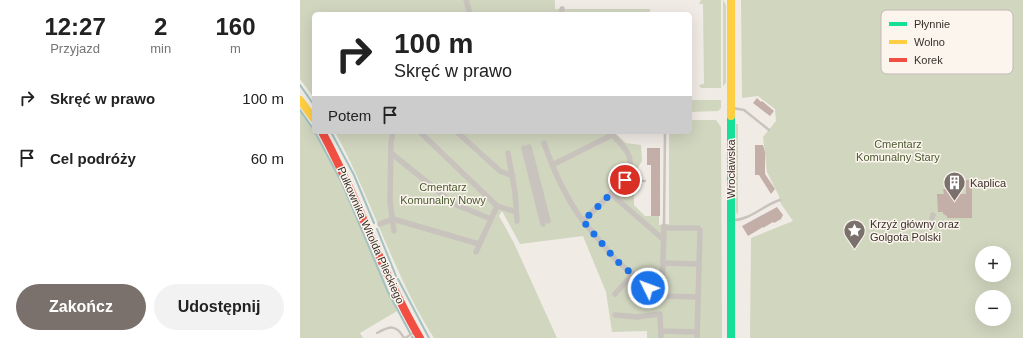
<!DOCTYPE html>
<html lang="pl">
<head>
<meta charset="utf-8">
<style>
  :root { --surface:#fff; --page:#f2f2f2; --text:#222; --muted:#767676; --accent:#7a716c }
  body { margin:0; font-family:Arial,sans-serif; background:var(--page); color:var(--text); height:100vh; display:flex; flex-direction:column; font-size:15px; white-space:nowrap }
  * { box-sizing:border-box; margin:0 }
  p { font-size:13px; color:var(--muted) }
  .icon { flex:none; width:22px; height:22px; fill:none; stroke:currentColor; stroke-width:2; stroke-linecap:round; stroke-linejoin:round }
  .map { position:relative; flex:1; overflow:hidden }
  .sheet { display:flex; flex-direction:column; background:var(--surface); width:300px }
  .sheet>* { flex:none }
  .top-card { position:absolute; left:12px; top:12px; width:380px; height:122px; border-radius:6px; box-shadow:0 4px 16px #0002; background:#fff; color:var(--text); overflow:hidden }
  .controls { position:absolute; left:675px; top:246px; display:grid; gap:8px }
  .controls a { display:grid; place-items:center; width:36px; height:36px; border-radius:50%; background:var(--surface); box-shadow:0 4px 16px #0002; font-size:20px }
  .pin { position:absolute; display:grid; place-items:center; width:34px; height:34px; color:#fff; margin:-17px; border:2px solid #fff; border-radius:50%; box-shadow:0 1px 4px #0007 }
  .me { position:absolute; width:44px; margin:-22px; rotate:312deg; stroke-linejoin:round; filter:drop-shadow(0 0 3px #0008) }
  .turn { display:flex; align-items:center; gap:14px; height:84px; padding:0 16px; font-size:18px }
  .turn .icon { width:52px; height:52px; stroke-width:2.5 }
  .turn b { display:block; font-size:28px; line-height:34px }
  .then { display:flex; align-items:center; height:38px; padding:0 16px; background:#0003; gap:8px; font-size:15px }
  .eta { display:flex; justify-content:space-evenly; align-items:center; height:68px; text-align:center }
  .eta b { font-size:24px; font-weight:600; line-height:28px }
  .primary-button { display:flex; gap:8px; margin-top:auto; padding:8px 16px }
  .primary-button a { flex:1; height:46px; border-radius:24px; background:var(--accent); color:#fff; font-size:16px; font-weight:600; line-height:46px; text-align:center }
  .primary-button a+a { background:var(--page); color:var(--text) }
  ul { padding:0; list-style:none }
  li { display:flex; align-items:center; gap:12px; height:60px; padding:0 16px }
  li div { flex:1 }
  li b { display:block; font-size:15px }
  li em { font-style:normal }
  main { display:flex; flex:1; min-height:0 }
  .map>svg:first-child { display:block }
</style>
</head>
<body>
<main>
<section class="sheet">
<div class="eta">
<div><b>12:27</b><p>Przyjazd</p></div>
<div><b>2</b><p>min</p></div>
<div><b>160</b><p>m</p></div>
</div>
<ul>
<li><svg class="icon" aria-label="right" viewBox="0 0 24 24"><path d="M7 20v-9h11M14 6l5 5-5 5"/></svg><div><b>Skręć w prawo</b></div><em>100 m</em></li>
<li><svg class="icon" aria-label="arrive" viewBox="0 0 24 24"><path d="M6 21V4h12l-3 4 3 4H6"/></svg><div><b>Cel podróży</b></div><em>60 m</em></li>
</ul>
<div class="primary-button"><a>Zakończ</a><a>Udostępnij</a></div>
</section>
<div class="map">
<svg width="723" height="338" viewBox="0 0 723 338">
  <rect width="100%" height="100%" fill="#f0ebe5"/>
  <!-- green -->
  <path fill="#d1d6bf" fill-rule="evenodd" d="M0,0H255V9H350V14H14V98L0,79Z
    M401,0H421V88H401L399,85L404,84L403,4H399Z
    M423,0L426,5V83L423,86Z
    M441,0H723V338H450L451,238L493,221L481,204L479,196L467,172L463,137L476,121L475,109L458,96L442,98ZM682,253H704V275H682ZM682,297H704V319H682Z
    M392,100H421V108L418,111L390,112V108H392Z
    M0,111C44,170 66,245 97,311L60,333L63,338H0Z
    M390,120H416L421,127L422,338H347V331L312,332L306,292L283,236L220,244L202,211L199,216L214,243L257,338H134C93,274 72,199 35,132H314L326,143L341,145L342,161L334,174V205L345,216H359V225L369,224V132H390Z
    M436,124H438V215L436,212Z"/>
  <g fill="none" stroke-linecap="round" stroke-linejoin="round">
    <!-- stream -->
    <path stroke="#a1c2c1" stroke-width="2" d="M0,85L14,105
      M0,110L14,130
      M15,132L42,183L88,292L110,333
      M31,132L54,175L74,223
      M77,229L96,276
      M98,279L129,338
      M112,337L113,338"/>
  </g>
  <!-- building -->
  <path fill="#c3afa7" d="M457,98L461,102L462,101L474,111L470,116L453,103Z
    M455,145H463L465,152V174L475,189L471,194L459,175H455Z
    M347,148H360V216H351V165H347Z
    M666,180H672V218H647V216L643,214V212H638L637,194H644L643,189H655V194H666Z
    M477,207L483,215L481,219L474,223L473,222L463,228V227L448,236L442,226Z"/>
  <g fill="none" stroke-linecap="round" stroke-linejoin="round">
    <!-- lane -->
    <path stroke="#c9c3be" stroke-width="2.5" d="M433,108L444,110L469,130
      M325,180L345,181
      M433,220C451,220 463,205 480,200
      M364,225L365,132
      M77,333C90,326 96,324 104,338
      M105,338L115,332"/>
    <!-- street -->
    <path stroke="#c9c3be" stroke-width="5.5" d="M166,0L170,14
      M261,14L262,9
      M93,132L91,142L90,201L94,231
      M120,132L197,206
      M157,132L200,171L213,176
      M244,143C254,172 265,197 283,221L328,177C335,152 324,149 310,132
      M229,147L248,221
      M224,148L243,224
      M91,153L154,204L191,219
      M208,153L215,192L217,221
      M252,165L312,135
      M311,194L364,240
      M632,218L633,215
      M283,221L316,260L348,288L362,296L397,297
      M80,224L93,219L179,244
      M364,228H398L400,230L397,338
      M176,252L197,206L216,212
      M363,263L398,264
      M315,294L333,274
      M362,296L364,226
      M315,315L337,317L360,314L361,338
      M361,331L397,332"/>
    <!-- fast -->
    <path stroke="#16e098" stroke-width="8" d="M431,116V338"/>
    <!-- slow -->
    <path stroke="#ffcf43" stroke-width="8" d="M431,0V116
      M0,100L14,119"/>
    <!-- jam -->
    <path stroke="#f24e42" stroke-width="8" d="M22,132C59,199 81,272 120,338"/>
  </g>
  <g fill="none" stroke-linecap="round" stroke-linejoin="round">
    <!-- route -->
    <path stroke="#1a73e8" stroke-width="7" stroke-dasharray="0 12.6" d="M325,180L283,221L316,260L348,288"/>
  </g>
  <!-- icons -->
  <defs>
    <symbol id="building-pin" viewBox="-11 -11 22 30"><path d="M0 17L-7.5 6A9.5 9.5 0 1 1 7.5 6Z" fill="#7a716c" stroke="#fbf5ee"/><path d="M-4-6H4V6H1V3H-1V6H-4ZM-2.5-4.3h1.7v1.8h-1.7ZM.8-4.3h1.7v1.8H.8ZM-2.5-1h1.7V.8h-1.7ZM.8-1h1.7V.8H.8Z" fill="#fff"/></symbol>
    <symbol id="sight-pin" viewBox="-11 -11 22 30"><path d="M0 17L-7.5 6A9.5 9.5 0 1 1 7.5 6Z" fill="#7a716c" stroke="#fbf5ee"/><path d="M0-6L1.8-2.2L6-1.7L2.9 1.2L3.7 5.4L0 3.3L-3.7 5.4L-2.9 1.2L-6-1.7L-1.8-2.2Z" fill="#fff"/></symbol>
  </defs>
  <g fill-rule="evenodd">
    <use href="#building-pin" x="642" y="170" width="25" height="34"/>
    <use href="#sight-pin" x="542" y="218" width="25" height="34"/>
  </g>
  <g text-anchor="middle" stroke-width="3" stroke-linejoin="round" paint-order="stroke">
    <!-- park labels -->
    <g font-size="11" fill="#4a5a2e" stroke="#fbf5ee">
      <text x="598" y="148">Cmentarz<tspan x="598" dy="13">Komunalny Stary</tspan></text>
      <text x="143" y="191">Cmentarz<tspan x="143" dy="13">Komunalny Nowy</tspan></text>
    </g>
    <!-- street labels -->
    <g font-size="11" fill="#3b302b" stroke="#fbf5ee">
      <text transform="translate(431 169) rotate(-90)" y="4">Wrocławska</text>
      <text transform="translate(71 235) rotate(66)" y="4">Pułkownika Witolda Pileckiego</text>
    </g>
    <!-- poi labels -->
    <g font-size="11" fill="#3b302b" stroke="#fbf5ee" text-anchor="start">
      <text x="670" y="187">Kaplica</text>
      <text x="570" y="228">Krzyż główny oraz<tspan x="570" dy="13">Golgota Polski</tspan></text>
    </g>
  </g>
  <!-- legend -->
  <rect x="581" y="10" width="132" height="64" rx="6" fill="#fbf5ee" stroke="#c1bab4" stroke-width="1"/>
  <rect x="589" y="22" width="18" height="4" fill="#16e098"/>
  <rect x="589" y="40" width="18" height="4" fill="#ffcf43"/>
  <rect x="589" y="58" width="18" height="4" fill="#f24e42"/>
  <g font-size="11" fill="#3b302b">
    <text x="614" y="28">Płynnie</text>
    <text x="614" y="46">Wolno</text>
    <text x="614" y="64">Korek</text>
  </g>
</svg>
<div class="controls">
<a>+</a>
<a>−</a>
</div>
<div class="pin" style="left:325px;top:180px;background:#d93025"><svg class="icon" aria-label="arrive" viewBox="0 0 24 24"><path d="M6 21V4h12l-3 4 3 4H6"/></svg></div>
<svg class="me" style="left:348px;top:288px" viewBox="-20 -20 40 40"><circle r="17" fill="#1a73e8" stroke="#fff" stroke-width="3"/><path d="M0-11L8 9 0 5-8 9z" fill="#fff"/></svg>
<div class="top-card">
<div class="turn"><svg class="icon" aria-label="right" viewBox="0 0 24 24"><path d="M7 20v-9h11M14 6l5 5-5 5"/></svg><div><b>100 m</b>Skręć w prawo</div></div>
<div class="then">Potem<svg class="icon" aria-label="arrive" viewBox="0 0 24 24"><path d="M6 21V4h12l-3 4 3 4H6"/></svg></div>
</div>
</div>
</main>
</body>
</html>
